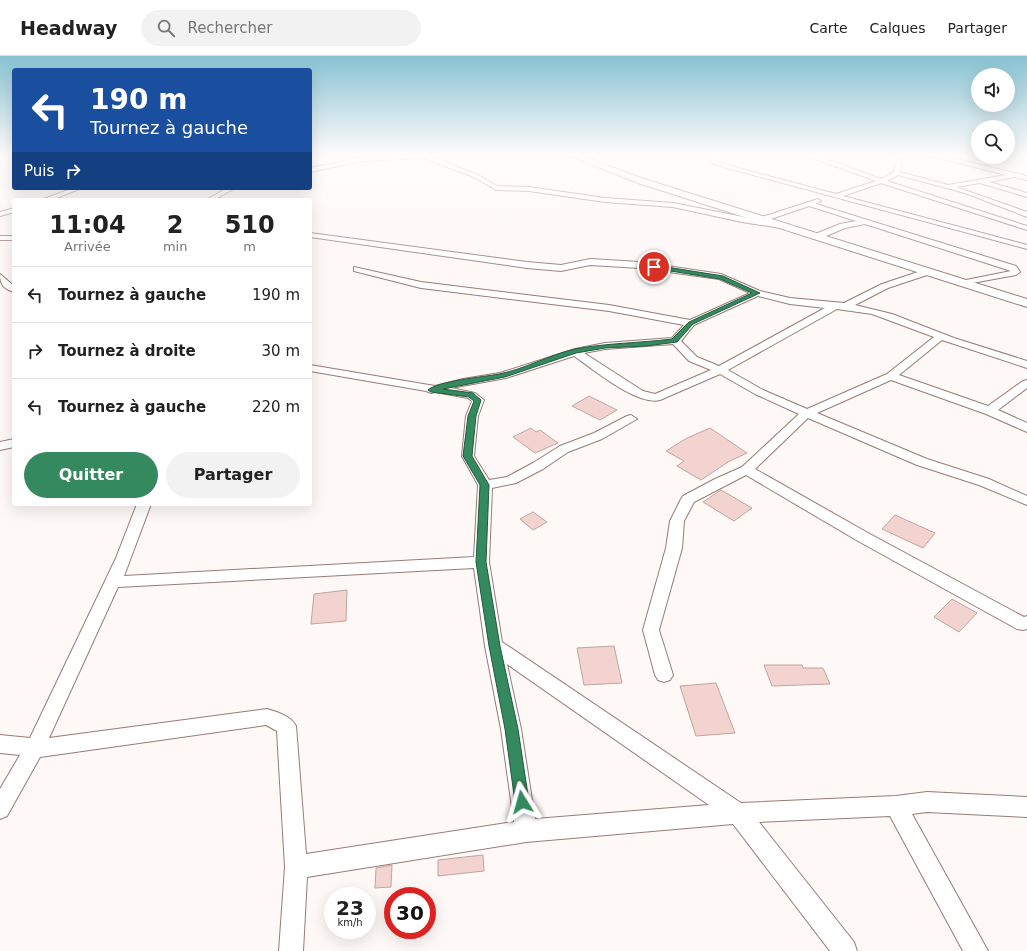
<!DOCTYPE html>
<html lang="fr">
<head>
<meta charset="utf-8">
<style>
  :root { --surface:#fff; --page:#f2f2f2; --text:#222; --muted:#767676; --line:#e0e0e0; --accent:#348a5e }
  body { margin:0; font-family:"DejaVu Sans",sans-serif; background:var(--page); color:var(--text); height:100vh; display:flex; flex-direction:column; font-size:15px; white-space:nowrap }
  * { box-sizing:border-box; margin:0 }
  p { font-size:13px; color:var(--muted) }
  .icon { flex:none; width:22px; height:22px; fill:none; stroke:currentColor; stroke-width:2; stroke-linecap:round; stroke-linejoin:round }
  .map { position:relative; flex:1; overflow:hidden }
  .details { position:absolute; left:12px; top:142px; width:300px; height:308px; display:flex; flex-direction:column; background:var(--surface); border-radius:4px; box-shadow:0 4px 16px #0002 }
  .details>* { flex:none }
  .guide { position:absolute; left:12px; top:12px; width:300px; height:122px; border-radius:4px; box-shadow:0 4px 16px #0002; background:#1a4fa0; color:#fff; overflow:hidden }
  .controls { position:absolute; left:971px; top:12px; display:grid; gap:8px }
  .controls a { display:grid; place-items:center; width:44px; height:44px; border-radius:50%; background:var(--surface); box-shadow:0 4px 16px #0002; font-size:20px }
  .speed { position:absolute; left:324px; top:831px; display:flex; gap:8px; font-size:20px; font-weight:700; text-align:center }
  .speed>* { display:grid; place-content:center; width:52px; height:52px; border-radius:50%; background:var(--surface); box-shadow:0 4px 16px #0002; line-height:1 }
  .speed small { font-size:10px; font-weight:400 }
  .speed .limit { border:6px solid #d22; background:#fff; color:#111 }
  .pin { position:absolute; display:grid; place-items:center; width:34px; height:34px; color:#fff; margin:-17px; border:2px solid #fff; border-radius:50%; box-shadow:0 1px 4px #0007 }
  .me { position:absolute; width:44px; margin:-22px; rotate:352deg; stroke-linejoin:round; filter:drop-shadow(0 0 3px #0008) }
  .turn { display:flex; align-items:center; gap:14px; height:84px; padding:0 12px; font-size:18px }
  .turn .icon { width:52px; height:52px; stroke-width:2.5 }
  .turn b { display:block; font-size:28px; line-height:34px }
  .then { display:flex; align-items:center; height:38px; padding:0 12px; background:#0003; gap:8px; font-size:15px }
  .eta { display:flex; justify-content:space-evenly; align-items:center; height:68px; text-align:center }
  .eta b { font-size:24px; font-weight:700; line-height:28px }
  .primary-button { display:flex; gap:8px; margin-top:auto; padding:8px 12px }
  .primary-button a { flex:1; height:46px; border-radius:24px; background:var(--accent); color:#fff; font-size:16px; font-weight:700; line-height:46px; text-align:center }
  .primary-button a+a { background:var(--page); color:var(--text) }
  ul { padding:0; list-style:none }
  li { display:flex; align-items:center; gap:12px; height:56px; padding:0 12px; border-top:1px solid var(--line) }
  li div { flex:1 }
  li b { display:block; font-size:15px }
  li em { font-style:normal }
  header { display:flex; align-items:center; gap:24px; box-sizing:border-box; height:56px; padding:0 20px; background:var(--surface); border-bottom:1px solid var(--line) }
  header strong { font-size:19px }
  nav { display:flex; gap:22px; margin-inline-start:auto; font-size:14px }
  .search { width:280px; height:36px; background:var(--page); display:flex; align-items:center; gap:10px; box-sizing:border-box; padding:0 14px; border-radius:22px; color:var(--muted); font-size:15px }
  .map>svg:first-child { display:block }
</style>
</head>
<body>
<header>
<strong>Headway</strong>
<div class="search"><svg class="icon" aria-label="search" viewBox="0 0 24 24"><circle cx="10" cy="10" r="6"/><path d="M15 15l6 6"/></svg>Rechercher</div>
<nav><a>Carte</a><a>Calques</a><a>Partager</a></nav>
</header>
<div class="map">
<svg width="1027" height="895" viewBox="0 0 1027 895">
  <rect width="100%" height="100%" fill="#fef8f7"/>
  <!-- building -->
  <path fill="#f2d3cf" stroke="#c1a49f" d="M589,340L617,354L600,364L572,350Z
    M531,372L536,376L540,374L558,387L535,397L513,381Z
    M710,372L747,397L728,406L701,424L677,410L684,405L666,395L687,382Z
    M721,434L752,452L734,465L703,446Z
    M533,456L547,466L533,474L520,463Z
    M895,459L935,477L923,492L882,473Z
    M347,534L346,565L311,568L314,538Z
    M952,543L977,557L959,576L934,561Z
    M614,590L622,627L584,629L577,592Z
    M764,609H802L803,612H823L830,628L772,630Z
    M716,627L735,677L696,680L680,630Z
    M483,799L484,815L438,820V804Z
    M392,809L391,831L375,832L376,812Z"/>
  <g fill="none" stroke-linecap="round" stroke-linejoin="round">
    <defs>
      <path id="minor" d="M425,98L478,119L497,130L529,131L605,142L673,147L759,164V162L818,143L821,145L816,148L1016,210L1020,216L1016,219L961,229V225L1011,215L865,168L845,172L819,183H813V179L840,168L856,165L809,150L765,165L784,168V172H781L742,166L673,151L605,146L529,135L496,134L474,121L423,102L363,105L310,116V112L363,101Z
        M709,98L718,100L717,105L720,107L836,138L876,125L802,98H812L881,123L894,116L898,98H907L902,101L900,116L948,129L1006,119L923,98H935L1027,120V124L1014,121L989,126L1027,137V141L980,127L956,131L1027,156V161L965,137L898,119L887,125L1027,170V174L881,127L843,140L1027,189V193L716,109L711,106L713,101Z
        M73,132H82L51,144H41Z
        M227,132H235L214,144H206Z
        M14,152V156L0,160V156Z
        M310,177L527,206L561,209L590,203L640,206L721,218L760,235L790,242L844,247L882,228L927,213L930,214V218L888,232L855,249L892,258L954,282L1027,305V312L942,284L899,319L988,350L1023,325L1027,324V332L998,354L1027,367V376L986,358L891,324L817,357L927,403L989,423L1027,440V449L979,429L917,409L808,362L755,413L868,477L1024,561L1027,560V573L1023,574L1017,573L858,485L746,419L694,446L684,465L682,492L659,574L673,619L670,624L664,626L658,624L655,619L643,574L666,492L670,465L681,443L683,440L715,423L742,411L799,358L755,338L720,318L660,344C637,350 593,313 574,300L506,322L451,332L475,337L484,344L478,360L474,400L489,424L507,421L533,407L560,390L594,377L627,360L631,359L637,363L602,383L568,396L543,413L516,427L492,432L489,506L502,586L741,747L896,740L927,736L1027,741V761L927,756L912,758L988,895H963L890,760L759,766L854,886L857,895H830L733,768L526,786L307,821L303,895H279L285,811L277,675L266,669L40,701L7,760L0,763V733L20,699L0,697V679L30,682L116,502L137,448H151L124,520L474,501L478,429L462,400L466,360L472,345L468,342L435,336L431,337L426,335L310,315V309L435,330L463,323L500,317L575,293L605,287L672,282L684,269L609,255L421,232L354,215V211L421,226L609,249L690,264L750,237L719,223L640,212L590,209L561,215L527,212L310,181ZM758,240L790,248L825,252L719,310L697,301L681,285L694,269ZM837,253L872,258L934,281L887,318L807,353L763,334L728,314ZM673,288L689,305L711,314L655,338L643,335L584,297L605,293ZM474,512L485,590L501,673L514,766L306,798L296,670C291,660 277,656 267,653L49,682L118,531ZM507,608L709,749L535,763L521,673Z
        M0,180H14V184H0Z
        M0,218L14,230V236C4,233 0,229 0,218Z
        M14,383V391L0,394V386Z"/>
      <path id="tertiary" d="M565,98H576L644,123L1027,243V251L638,127Z"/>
    </defs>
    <!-- minor casing -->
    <use href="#minor" stroke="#977b77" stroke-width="2"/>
    <!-- tertiary casing -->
    <use href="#tertiary" stroke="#977b77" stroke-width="2"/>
    <!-- minor -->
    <use href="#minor" fill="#fff" fill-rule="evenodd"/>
    <!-- tertiary -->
    <use href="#tertiary" fill="#fff" fill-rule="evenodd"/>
  </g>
  <!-- sky -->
  <linearGradient id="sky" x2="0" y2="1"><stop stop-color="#87c2d2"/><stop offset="0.44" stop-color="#fffcfb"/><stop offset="1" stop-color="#fffcfb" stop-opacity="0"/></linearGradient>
  <rect width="1027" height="224" fill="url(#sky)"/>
  <!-- route -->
  <path fill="#348a5e" stroke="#225a3d" d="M654,209L723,220L760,237L693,268L677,286L646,290L605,292L576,297L505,321L443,333L473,337L481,344L476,360L472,400L489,429L486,506L500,590L518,673L529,746L527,751L522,753L517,751L515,746L505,673L489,590L476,506L480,429L463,400L468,360L474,345L469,341L431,336L428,334C438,325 483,321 499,318C525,313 549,299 575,293C607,287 640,287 672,283L689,266L752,237L720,223L652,212Z"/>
</svg>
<div class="controls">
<a><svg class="icon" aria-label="sound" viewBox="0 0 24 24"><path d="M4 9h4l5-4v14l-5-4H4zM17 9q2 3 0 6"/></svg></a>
<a><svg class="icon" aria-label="search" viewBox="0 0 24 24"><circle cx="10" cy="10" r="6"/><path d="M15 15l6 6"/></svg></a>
</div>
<div class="speed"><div>23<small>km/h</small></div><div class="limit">30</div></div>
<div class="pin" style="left:654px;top:211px;background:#d93025"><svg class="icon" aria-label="arrive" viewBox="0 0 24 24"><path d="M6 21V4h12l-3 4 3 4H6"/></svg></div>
<svg class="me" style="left:522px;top:746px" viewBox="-20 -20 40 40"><path d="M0-17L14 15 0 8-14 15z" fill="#348a5e" stroke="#fff" stroke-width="4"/></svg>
<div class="guide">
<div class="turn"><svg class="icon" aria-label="left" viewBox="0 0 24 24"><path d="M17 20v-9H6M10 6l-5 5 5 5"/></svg><div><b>190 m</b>Tournez à gauche</div></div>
<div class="then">Puis<svg class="icon" aria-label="right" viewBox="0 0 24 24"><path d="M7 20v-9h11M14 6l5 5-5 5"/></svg></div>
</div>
<section class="details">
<div class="eta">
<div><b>11:04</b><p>Arrivée</p></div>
<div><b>2</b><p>min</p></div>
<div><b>510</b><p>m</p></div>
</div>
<ul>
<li><svg class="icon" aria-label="left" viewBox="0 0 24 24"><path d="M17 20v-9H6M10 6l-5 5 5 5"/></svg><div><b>Tournez à gauche</b></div><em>190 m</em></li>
<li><svg class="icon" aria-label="right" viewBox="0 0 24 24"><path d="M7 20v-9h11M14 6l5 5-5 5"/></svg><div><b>Tournez à droite</b></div><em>30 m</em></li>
<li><svg class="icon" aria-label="left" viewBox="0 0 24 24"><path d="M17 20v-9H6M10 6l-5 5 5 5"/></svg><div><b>Tournez à gauche</b></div><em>220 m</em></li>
</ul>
<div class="primary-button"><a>Quitter</a><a>Partager</a></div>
</section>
</div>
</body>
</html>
